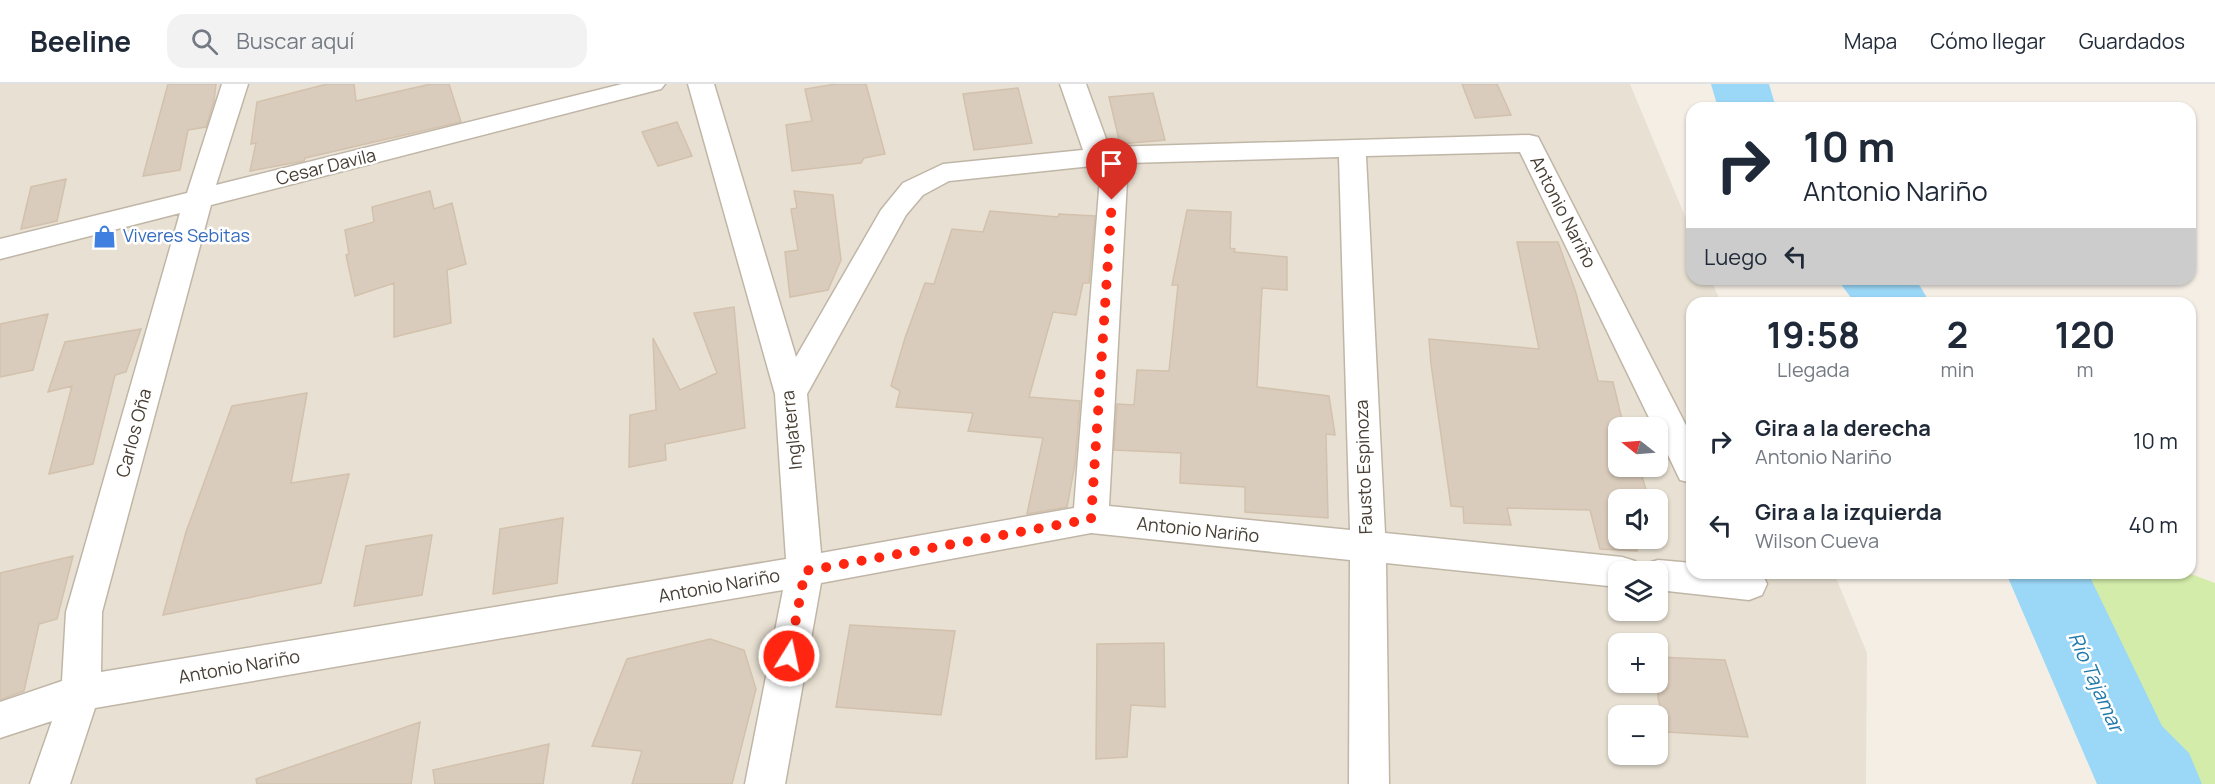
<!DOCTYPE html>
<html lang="es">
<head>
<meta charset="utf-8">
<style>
  :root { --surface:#fff; --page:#f2f2f3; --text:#1f2937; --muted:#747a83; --line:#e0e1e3 }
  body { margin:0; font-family:Manrope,sans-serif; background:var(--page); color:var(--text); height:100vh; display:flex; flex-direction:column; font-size:22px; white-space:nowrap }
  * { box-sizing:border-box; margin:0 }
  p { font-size:20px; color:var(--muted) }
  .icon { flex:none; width:33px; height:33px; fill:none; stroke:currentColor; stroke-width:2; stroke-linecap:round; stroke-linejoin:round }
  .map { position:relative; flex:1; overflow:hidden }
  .details { position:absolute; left:1686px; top:213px; width:510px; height:282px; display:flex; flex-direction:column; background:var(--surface); border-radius:18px; box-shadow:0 2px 4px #0004 }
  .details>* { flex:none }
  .banner { position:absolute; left:1686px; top:18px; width:510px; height:183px; border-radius:18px; box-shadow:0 2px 4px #0004; background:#fff; color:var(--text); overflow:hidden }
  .needle { width:39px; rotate:287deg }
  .buttons { position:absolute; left:1608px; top:333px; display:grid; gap:12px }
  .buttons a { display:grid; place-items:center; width:60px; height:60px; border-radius:12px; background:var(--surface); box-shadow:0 2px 4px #0004; font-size:30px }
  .pin { position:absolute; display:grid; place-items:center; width:51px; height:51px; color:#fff; margin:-62px -26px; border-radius:50% 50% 50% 0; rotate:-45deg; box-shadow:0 0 6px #0007 }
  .pin .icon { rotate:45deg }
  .me { position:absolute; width:66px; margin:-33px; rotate:10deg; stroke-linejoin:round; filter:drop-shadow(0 0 4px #0008) }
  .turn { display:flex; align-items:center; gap:21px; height:126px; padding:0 18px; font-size:27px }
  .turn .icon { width:78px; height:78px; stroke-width:2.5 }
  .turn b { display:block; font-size:42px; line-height:51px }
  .then { display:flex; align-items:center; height:57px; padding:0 18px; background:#0003; gap:12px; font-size:22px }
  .eta { display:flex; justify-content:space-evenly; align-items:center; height:102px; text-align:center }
  .eta b { font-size:36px; font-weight:700; line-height:42px }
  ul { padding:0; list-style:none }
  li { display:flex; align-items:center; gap:18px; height:84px; padding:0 18px }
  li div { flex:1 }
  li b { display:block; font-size:22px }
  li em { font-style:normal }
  header { display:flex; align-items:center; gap:36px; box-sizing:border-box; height:84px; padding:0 30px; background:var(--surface); border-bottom:2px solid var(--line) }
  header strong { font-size:28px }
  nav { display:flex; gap:33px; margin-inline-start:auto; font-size:21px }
  .search { width:420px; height:54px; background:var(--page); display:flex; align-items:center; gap:15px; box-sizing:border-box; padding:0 21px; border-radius:18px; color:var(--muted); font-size:22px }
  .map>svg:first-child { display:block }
</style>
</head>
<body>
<header>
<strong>Beeline</strong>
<div class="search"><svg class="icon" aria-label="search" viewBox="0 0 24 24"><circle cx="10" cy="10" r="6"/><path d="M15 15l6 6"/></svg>Buscar aquí</div>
<nav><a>Mapa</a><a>Cómo llegar</a><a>Guardados</a></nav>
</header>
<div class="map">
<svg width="2215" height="700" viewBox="0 0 2215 700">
  <rect width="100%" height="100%" fill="#f4eee5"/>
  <!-- residential -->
  <path fill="#e8e0d2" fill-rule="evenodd" d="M0,0H1630L1692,149V195H1711L1721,219H1692V489H1834L1867,569L1866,700H0ZM1618,344H1658V382H1618ZM1618,416H1658V454H1618ZM1618,488H1658V526H1618ZM1618,560H1658V598H1618ZM1618,632H1658V670H1618Z"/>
  <!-- green -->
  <path fill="#d3ecaa" d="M2054,489H2188L2215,499V700H2102Z"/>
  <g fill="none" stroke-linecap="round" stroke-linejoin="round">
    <!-- river -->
    <path fill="#9bd7f7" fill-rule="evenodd" d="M1711,0H1769L1776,24H1718Z
      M1837,195H1913L1920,202L1930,219H1855Z
      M2006,489H2088L2162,642L2189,669L2202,700H2097Z"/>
  </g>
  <!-- building -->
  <path fill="#daccbc" stroke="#d2c1ac" stroke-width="1.5" d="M168,0H216L214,17L206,43L188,46L180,86L143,92Z
    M327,0H354L356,17L431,0H449L461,38L305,74L304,77L298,78L250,87L256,59L251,60L257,18Z
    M836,0H866L885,70L864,74L861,79L792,87L786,41L812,37L805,5Z
    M1462,0H1497L1511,31L1475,34Z
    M1018,4L1032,59L974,66L963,10Z
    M1153,9L1165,56L1120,60L1109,13Z
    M677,38L692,72L658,82L642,48Z
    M66,95L57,137L21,145L31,103Z
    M430,107L434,125L452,119L466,180L447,186L451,239L394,253V199L355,212L346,171L349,170L345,146L374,138L372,123Z
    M794,107L833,111L841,176L828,206L790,213L785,168L798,166L791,125L797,124Z
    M1187,126L1231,128L1230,164L1235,165L1234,168L1287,173V206L1262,204L1257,303L1329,312L1335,351L1326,350L1328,434L1245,428V403L1180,399L1181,369L1114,366L1117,320L1134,321L1137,286L1169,287L1178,201H1172Z
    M990,127L1058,133L1059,130L1095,132L1089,199H1083L1076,231L1053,228L1029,313L1080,317L1075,380L1067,423L1027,430L1043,354L968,347L973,329L896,323L900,307L891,302L905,254L925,199L934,200L952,145L983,148Z
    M1517,158H1558L1576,209L1598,297L1613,298L1624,344H1618V382H1639L1649,416H1618V454H1634L1637,467L1600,465L1590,426L1507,424L1511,441L1464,439L1463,423L1451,422L1431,280L1429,255L1539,265Z
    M734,223L745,344L665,360L666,376L629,383L630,331L656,326L653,254L680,306L717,289L694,229Z
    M48,230L33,286L0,293V240Z
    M141,245L126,288L115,291L93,380L49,390L72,302L48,308L65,258Z
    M307,309L291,399L349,390L321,499L163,531L186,448L232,322Z
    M563,434L557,499L493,510L500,445Z
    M432,451L422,511L354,522L366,462Z
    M73,472L57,535L39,540L24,607L0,616V489Z
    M850,541L955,547L941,631L836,623Z
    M710,555L744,566L756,605L732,700H632L642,667L592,662L627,575Z
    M1164,559L1165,623L1131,621L1127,673L1096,675L1097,560Z
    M1658,573L1725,576L1748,653L1667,648L1658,614Z
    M420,638L411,700H257L256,695Z
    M549,660L543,700H435L433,686Z"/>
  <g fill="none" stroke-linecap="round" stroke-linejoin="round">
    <defs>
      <path id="street" d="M222,0H248L216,101L622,0H665L661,5L211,121L102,528L101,588L786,475L775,310L688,0H714L796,273L881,126L903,99L943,80L1083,66L1060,0H1086L1109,63L1529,51L1538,53L1692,353V399L1680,396L1658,350V344H1654L1520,68L1366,72L1385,449L1622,473L1635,477L1640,488H1618V503L1386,479L1389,700H1349L1350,476L1091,449L821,499L785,700H745L783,506L95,624L70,700H30L52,637L0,654V618L62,597L66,528L180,129L0,175V155L187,109ZM1339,73L1350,446L1109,422L1128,79ZM1101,81L1074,424L821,469L807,310L906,131L923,111L949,97Z
        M1658,476L1692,479V489H1762L1767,500L1762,511L1749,516L1658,506V488H1642L1645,480Z"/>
    </defs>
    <!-- street casing -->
    <use href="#street" stroke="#c0b6a7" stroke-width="3"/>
    <!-- street -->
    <use href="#street" fill="#fff" fill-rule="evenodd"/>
  </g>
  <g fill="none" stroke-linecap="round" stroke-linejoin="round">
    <!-- route -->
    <path stroke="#ff2511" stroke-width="10" stroke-dasharray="0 18" d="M789,572L805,487L1091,435L1112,116"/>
  </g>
  <!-- icons -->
  <defs>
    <symbol id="shop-bare" viewBox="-9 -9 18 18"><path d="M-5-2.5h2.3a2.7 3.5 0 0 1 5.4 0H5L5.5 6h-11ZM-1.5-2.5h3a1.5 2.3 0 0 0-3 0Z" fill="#3f7fe0" stroke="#fff" stroke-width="2.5" paint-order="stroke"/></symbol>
  </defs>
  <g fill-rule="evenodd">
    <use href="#shop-bare" x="88" y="136" width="33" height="33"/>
  </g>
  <g text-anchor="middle" stroke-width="5" stroke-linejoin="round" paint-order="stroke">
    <!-- street labels -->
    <g font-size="18" fill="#473e34" stroke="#fff">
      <text transform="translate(326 83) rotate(-14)" y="6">Cesar Davila</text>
      <text transform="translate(1563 128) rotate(63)" y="6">Antonio Nariño</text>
      <text transform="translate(792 346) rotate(-96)" y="6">Inglaterra</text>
      <text transform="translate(134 349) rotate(-75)" y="6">Carlos Oña</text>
      <text transform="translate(1364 383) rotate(-92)" y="6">Fausto Espinoza</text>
      <text transform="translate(1198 446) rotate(6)" y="6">Antonio Nariño</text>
      <text transform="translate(719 502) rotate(-10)" y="6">Antonio Nariño</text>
      <text transform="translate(239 583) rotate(-10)" y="6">Antonio Nariño</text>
    </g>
    <!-- shop labels -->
    <g font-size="18" fill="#366cbe" stroke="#fff" text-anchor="start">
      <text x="123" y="158">Viveres Sebitas</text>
    </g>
    <!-- water labels -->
    <g font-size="20" font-style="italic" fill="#217aab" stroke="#fff">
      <text transform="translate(2096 598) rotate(66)" y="7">Río Tajamar</text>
    </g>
  </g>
</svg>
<div class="buttons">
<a><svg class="needle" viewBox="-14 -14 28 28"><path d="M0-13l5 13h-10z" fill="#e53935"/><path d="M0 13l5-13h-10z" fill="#747a83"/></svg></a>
<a><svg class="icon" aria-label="sound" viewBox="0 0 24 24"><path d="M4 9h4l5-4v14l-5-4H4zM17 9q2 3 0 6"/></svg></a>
<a><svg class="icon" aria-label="layers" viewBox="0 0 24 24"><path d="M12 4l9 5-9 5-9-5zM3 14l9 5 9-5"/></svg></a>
<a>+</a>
<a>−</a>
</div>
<div class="pin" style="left:1112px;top:116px;background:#d93025"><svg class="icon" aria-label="arrive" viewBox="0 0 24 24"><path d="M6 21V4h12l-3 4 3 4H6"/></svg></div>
<svg class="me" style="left:789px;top:572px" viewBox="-20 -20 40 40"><circle r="17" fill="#ff2511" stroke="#fff" stroke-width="3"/><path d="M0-11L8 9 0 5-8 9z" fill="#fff"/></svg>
<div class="banner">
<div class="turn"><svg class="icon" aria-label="right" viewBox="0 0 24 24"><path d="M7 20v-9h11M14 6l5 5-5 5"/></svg><div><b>10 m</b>Antonio Nariño</div></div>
<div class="then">Luego<svg class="icon" aria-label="left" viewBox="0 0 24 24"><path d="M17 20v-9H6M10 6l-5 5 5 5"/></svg></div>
</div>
<section class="details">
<div class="eta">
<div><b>19:58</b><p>Llegada</p></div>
<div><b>2</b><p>min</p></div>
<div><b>120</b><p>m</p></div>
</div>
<ul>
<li><svg class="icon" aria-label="right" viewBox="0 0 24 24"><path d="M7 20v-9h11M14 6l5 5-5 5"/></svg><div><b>Gira a la derecha</b><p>Antonio Nariño</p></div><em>10 m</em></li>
<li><svg class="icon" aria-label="left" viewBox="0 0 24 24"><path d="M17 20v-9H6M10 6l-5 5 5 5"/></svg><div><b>Gira a la izquierda</b><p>Wilson Cueva</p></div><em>40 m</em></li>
</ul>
</section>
</div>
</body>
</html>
